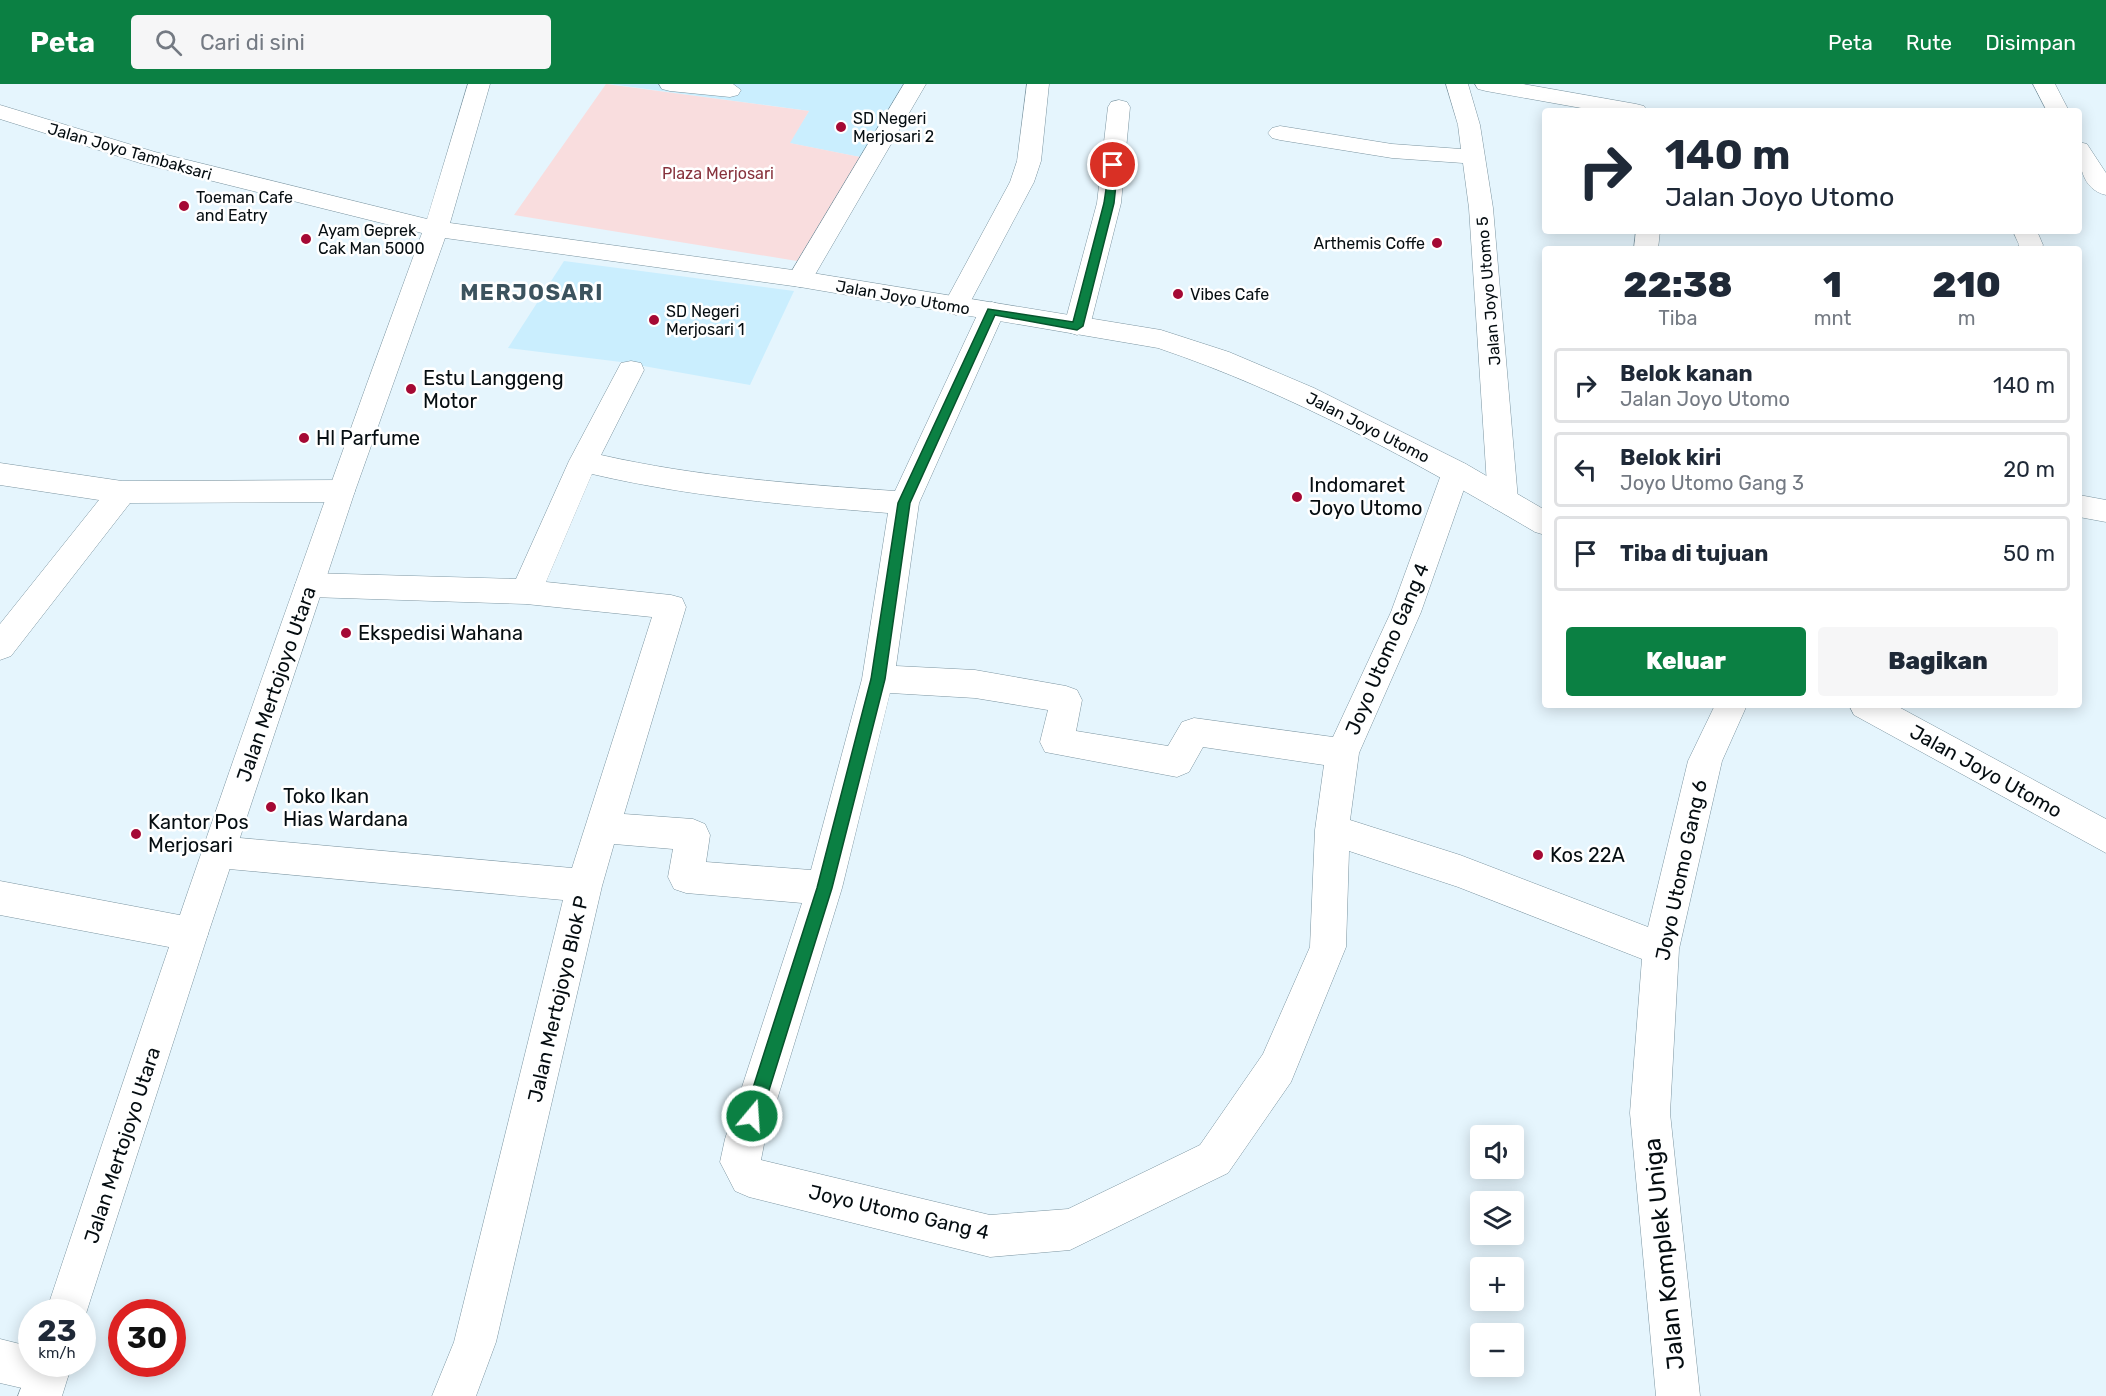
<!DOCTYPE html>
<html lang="id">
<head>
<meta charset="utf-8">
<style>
  :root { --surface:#fff; --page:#f6f6f7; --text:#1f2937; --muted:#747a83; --line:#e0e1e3; --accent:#0b8043 }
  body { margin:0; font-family:Rubik,sans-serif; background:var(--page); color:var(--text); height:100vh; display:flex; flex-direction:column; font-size:22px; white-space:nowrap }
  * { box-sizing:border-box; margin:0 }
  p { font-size:20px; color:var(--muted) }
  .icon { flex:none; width:33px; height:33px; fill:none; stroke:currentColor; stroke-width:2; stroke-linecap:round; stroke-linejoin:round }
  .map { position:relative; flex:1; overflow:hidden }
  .details { position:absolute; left:1542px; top:162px; width:540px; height:462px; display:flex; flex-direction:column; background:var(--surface); border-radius:6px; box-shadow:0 3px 15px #0003 }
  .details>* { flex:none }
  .top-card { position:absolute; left:1542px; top:24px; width:540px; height:126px; border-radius:6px; box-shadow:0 3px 15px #0003; background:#fff; color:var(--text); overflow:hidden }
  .tools { position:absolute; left:1470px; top:1041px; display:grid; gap:12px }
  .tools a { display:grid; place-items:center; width:54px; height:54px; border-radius:6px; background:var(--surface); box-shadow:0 3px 15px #0003; font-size:30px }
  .speed { position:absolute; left:18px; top:1215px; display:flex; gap:12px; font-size:30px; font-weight:700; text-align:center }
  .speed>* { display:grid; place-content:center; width:78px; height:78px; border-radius:50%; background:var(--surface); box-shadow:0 3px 15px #0003; line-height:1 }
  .speed small { font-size:15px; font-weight:400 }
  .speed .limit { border:9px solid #d22; background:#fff; color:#111 }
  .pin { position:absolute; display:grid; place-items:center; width:51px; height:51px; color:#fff; margin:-26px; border:3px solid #fff; border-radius:50%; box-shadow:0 2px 6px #0007 }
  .me { position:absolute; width:66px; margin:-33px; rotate:18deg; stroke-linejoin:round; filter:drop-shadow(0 0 4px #0008) }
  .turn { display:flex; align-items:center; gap:21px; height:126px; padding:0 24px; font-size:27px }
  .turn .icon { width:78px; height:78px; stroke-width:2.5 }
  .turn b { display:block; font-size:42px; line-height:51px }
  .eta { display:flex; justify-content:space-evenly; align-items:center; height:102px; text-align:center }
  .eta b { font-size:36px; font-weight:800; line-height:42px }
  .button { display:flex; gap:12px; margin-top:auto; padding:12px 24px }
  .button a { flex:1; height:69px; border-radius:6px; background:var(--accent); color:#fff; font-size:24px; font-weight:800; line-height:69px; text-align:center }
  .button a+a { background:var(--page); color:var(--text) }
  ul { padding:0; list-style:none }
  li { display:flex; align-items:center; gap:18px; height:75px; margin:0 12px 9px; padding:0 12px; border:3px solid var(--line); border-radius:6px }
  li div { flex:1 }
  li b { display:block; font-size:22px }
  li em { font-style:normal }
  header { display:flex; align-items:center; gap:36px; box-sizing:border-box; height:84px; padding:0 30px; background:var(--accent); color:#fff }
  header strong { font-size:28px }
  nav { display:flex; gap:33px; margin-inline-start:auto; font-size:21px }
  .search { width:420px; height:54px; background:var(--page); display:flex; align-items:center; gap:15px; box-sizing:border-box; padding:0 21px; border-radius:6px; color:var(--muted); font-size:22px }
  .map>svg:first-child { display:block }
</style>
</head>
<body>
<header>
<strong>Peta</strong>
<div class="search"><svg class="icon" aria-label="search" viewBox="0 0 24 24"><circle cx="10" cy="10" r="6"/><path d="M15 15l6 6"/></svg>Cari di sini</div>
<nav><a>Peta</a><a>Rute</a><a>Disimpan</a></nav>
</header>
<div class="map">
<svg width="2106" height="1312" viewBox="0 0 2106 1312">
  <rect width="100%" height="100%" fill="#e5f5fd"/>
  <!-- built -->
  <path fill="#caeefe" d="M610,0H907L865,74L789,59L809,27Z
    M564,177L794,207L750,301L621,278L508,264Z"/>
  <!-- green -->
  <path fill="#f9ddde" d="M606,0L809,27L790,59L865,74L797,177L514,131Z"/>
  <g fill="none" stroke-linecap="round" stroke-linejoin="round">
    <defs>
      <path id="minor" d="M659,0H733L741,6L738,11L730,13L670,7L662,5Z
        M904,0H926L809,201L800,203L791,201L787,195Z
        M1027,0H1049L1041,77L1034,98L965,228L956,231L947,228L943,222L1010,98L1017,77Z
        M1446,0H1468L1480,41L1493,124L1518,416L1513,424L1503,427L1493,424L1488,416L1469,124L1463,79L1392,74L1280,56L1272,54L1268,49L1272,44L1280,42L1392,60L1461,65L1458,41Z
        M1475,0H1523L1636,20L1644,22L1647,27H1598L1486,7L1478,5Z
        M2033,0H2055L2069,27H2047Z
        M1119,16L1127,18L1130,23L1121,119L1090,242L1086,248L1077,251L1068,248L1064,242L1097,119L1108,23L1111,18Z
        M2079,58L2087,60L2106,89V111C2081,105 2079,80 2079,58Z
        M1636,147H1660L1658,165H1634Z
        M2013,147H2037L2043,161L2041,165H2017L2019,161Z
        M992,218L1001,221L1005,227L919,419L896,582L975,586L1066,602L1077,606L1082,616L1076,647L1168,662L1182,638L1194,634L1333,653L1391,528L1442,388L1446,380L1456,377L1466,380L1470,388L1421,528L1359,669L1350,736L1460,771L1648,843L1688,677L1715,621H1747L1722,677L1679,865L1670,1029L1700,1312H1656L1630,1029L1642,875L1458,803L1349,767L1346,863L1291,998L1228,1089L1070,1166L990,1173L749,1113L735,1107L720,1078L725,1055L802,819L686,809L674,805L668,793L673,765L614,760L602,802L496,1258L476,1312H432L454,1258L563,816L218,784L206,779L201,768L206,757L218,752L572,784L652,533L526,520L310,513L299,510L295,501L299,492L310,489L516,495L569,377L621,279L631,277L641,279L644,286L601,371C698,393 796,400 895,407L979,227L983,221ZM592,390C690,413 788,421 888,429L862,595L811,786L706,778L710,751L705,740L693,735L624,730L686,523L682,514L671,511L546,498ZM890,609L975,614L1048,626L1040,658L1045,668L1177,693L1189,688L1203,663L1324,681L1315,746L1310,863L1263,970L1200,1061L1068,1125L990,1131L761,1076L765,1055L842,804Z
        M0,379L122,397L341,396L351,399L355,407L351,415L341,418L130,419L11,572L0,576V540L99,416L0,401Z
        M2079,411L2106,416V438L2079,433Z
        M0,797L190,833L203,838L208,850L203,862L190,867L0,831Z
        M0,1255L32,1263V1280H66L70,1288L63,1303L48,1310L0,1299Z"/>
      <path id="secondary" d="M468,0H490L450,139L800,187L1161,246L1229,268L1314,304L1466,380L1545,426V451L1535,448C1414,377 1291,309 1158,264L800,203L445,154L355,407L208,850L82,1242V1228H46C166,867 290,507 422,149L140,79L0,35V21L155,68L427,135Z
        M1849,621H1895L2106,735V769L1854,631Z
        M32,1275V1280H72L62,1312H18Z"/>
    </defs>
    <!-- minor casing -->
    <use href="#minor" stroke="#7c95a1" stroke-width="1"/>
    <!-- secondary casing -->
    <use href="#secondary" stroke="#7c95a1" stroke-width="1"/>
    <!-- minor -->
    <use href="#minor" fill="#fff" fill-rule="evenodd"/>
    <!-- secondary -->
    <use href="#secondary" fill="#fff" fill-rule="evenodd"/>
  </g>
  <!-- route -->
  <path fill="#0b8043" stroke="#07532c" stroke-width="1.5" d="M1110,78L1118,81L1114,119L1083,242L1077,246L995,231L910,419L885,595L832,804L761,1032L758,1038L752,1040L747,1038L744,1032L817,804L871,595L898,419L988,225L1073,238L1104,119Z"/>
  <!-- markers -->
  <g fill="#a50934" stroke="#fff" stroke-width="2">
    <circle cx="841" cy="43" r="6"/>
    <circle cx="184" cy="122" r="6"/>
    <circle cx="306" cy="155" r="6"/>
    <circle cx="1437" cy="159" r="6"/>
    <circle cx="1178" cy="210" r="6"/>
    <circle cx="654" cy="236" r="6"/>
    <circle cx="411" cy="305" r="6"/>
    <circle cx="304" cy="354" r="6"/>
    <circle cx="1297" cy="413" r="6"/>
    <circle cx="346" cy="549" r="6"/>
    <circle cx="271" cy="723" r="6"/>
    <circle cx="136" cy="750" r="6"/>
    <circle cx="1538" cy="771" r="6"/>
  </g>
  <g text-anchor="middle" stroke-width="5" stroke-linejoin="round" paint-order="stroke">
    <!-- far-poi labels -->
    <g font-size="16" fill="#050d11" stroke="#fff" text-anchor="start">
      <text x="853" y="40">SD Negeri<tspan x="853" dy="18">Merjosari 2</tspan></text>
      <text x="196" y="119">Toeman Cafe<tspan x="196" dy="18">and Eatry</tspan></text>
      <text x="318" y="152">Ayam Geprek<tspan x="318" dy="18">Cak Man 5000</tspan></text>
      <text x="1425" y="165" text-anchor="end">Arthemis Coffe</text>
      <text x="1190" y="216">Vibes Cafe</text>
      <text x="666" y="233">SD Negeri<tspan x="666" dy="18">Merjosari 1</tspan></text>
    </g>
    <!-- far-street labels -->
    <g font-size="16" fill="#050d11" stroke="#fff">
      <text transform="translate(130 67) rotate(16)" y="6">Jalan Joyo Tambaksari</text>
      <text transform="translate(1488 207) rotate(-95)" y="6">Jalan Joyo Utomo 5</text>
      <text transform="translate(903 213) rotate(10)" y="6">Jalan Joyo Utomo</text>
      <text transform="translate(1368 343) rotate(27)" y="6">Jalan Joyo Utomo</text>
    </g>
    <!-- far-park labels -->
    <g font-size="16" fill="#87323c" stroke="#fff">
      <text x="718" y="95">Plaza Merjosari</text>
    </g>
    <!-- poi labels -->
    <g font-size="20" fill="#050d11" stroke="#fff" text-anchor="start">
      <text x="423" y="301">Estu Langgeng<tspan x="423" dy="23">Motor</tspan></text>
      <text x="316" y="361">Hl Parfume</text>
      <text x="1309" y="408">Indomaret<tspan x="1309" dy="23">Joyo Utomo</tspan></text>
      <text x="358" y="556">Ekspedisi Wahana</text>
      <text x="283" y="719">Toko Ikan<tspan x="283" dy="23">Hias Wardana</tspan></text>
      <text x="148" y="745">Kantor Pos<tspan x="148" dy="23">Merjosari</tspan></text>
      <text x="1550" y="778">Kos 22A</text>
    </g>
    <!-- street labels -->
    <g font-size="20" fill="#050d11" stroke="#fff">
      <text transform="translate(1387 565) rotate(-67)" y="7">Joyo Utomo Gang 4</text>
      <text transform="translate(276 600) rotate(-71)" y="7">Jalan Mertojoyo Utara</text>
      <text transform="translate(1986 687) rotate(29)" y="7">Jalan Joyo Utomo</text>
      <text transform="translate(1681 786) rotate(-78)" y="7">Joyo Utomo Gang 6</text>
      <text transform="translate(558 915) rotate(-77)" y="7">Jalan Mertojoyo Blok P</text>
      <text transform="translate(122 1061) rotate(-72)" y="7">Jalan Mertojoyo Utara</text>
      <text transform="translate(899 1128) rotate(13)" y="7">Joyo Utomo Gang 4</text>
    </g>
    <!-- far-district labels -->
    <g font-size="22" font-weight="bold" letter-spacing="1.5" fill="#3c535e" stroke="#fff">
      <text x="532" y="216">MERJOSARI</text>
    </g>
    <!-- near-street labels -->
    <g font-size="24" fill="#050d11" stroke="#fff">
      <text transform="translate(1664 1170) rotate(-96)" y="8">Jalan Komplek Uniga</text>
    </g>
  </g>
</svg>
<div class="tools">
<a><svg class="icon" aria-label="sound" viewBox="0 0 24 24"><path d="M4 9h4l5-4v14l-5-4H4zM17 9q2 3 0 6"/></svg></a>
<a><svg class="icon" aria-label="layers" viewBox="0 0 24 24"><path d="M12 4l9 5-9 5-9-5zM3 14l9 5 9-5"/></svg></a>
<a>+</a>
<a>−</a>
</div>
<div class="speed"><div>23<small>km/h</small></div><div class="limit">30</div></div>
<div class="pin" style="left:1113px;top:81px;background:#d93025"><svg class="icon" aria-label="arrive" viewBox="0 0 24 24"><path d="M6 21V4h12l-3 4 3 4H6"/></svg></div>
<svg class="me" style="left:752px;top:1032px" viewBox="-20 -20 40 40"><circle r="17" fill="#0b8043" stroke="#fff" stroke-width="3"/><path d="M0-11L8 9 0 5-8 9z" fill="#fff"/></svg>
<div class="top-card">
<div class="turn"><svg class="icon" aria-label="right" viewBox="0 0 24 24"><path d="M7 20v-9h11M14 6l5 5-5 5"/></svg><div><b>140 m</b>Jalan Joyo Utomo</div></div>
</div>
<section class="details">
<div class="eta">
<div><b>22:38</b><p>Tiba</p></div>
<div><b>1</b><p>mnt</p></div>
<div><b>210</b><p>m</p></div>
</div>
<ul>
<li><svg class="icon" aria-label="right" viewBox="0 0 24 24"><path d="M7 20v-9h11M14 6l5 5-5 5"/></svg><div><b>Belok kanan</b><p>Jalan Joyo Utomo</p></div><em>140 m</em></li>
<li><svg class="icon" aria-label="left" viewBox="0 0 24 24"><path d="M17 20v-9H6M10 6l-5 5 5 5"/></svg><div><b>Belok kiri</b><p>Joyo Utomo Gang 3</p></div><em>20 m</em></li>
<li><svg class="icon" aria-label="arrive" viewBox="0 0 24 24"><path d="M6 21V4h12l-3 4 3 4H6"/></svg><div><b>Tiba di tujuan</b></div><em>50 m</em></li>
</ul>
<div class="button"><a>Keluar</a><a>Bagikan</a></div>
</section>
</div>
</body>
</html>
